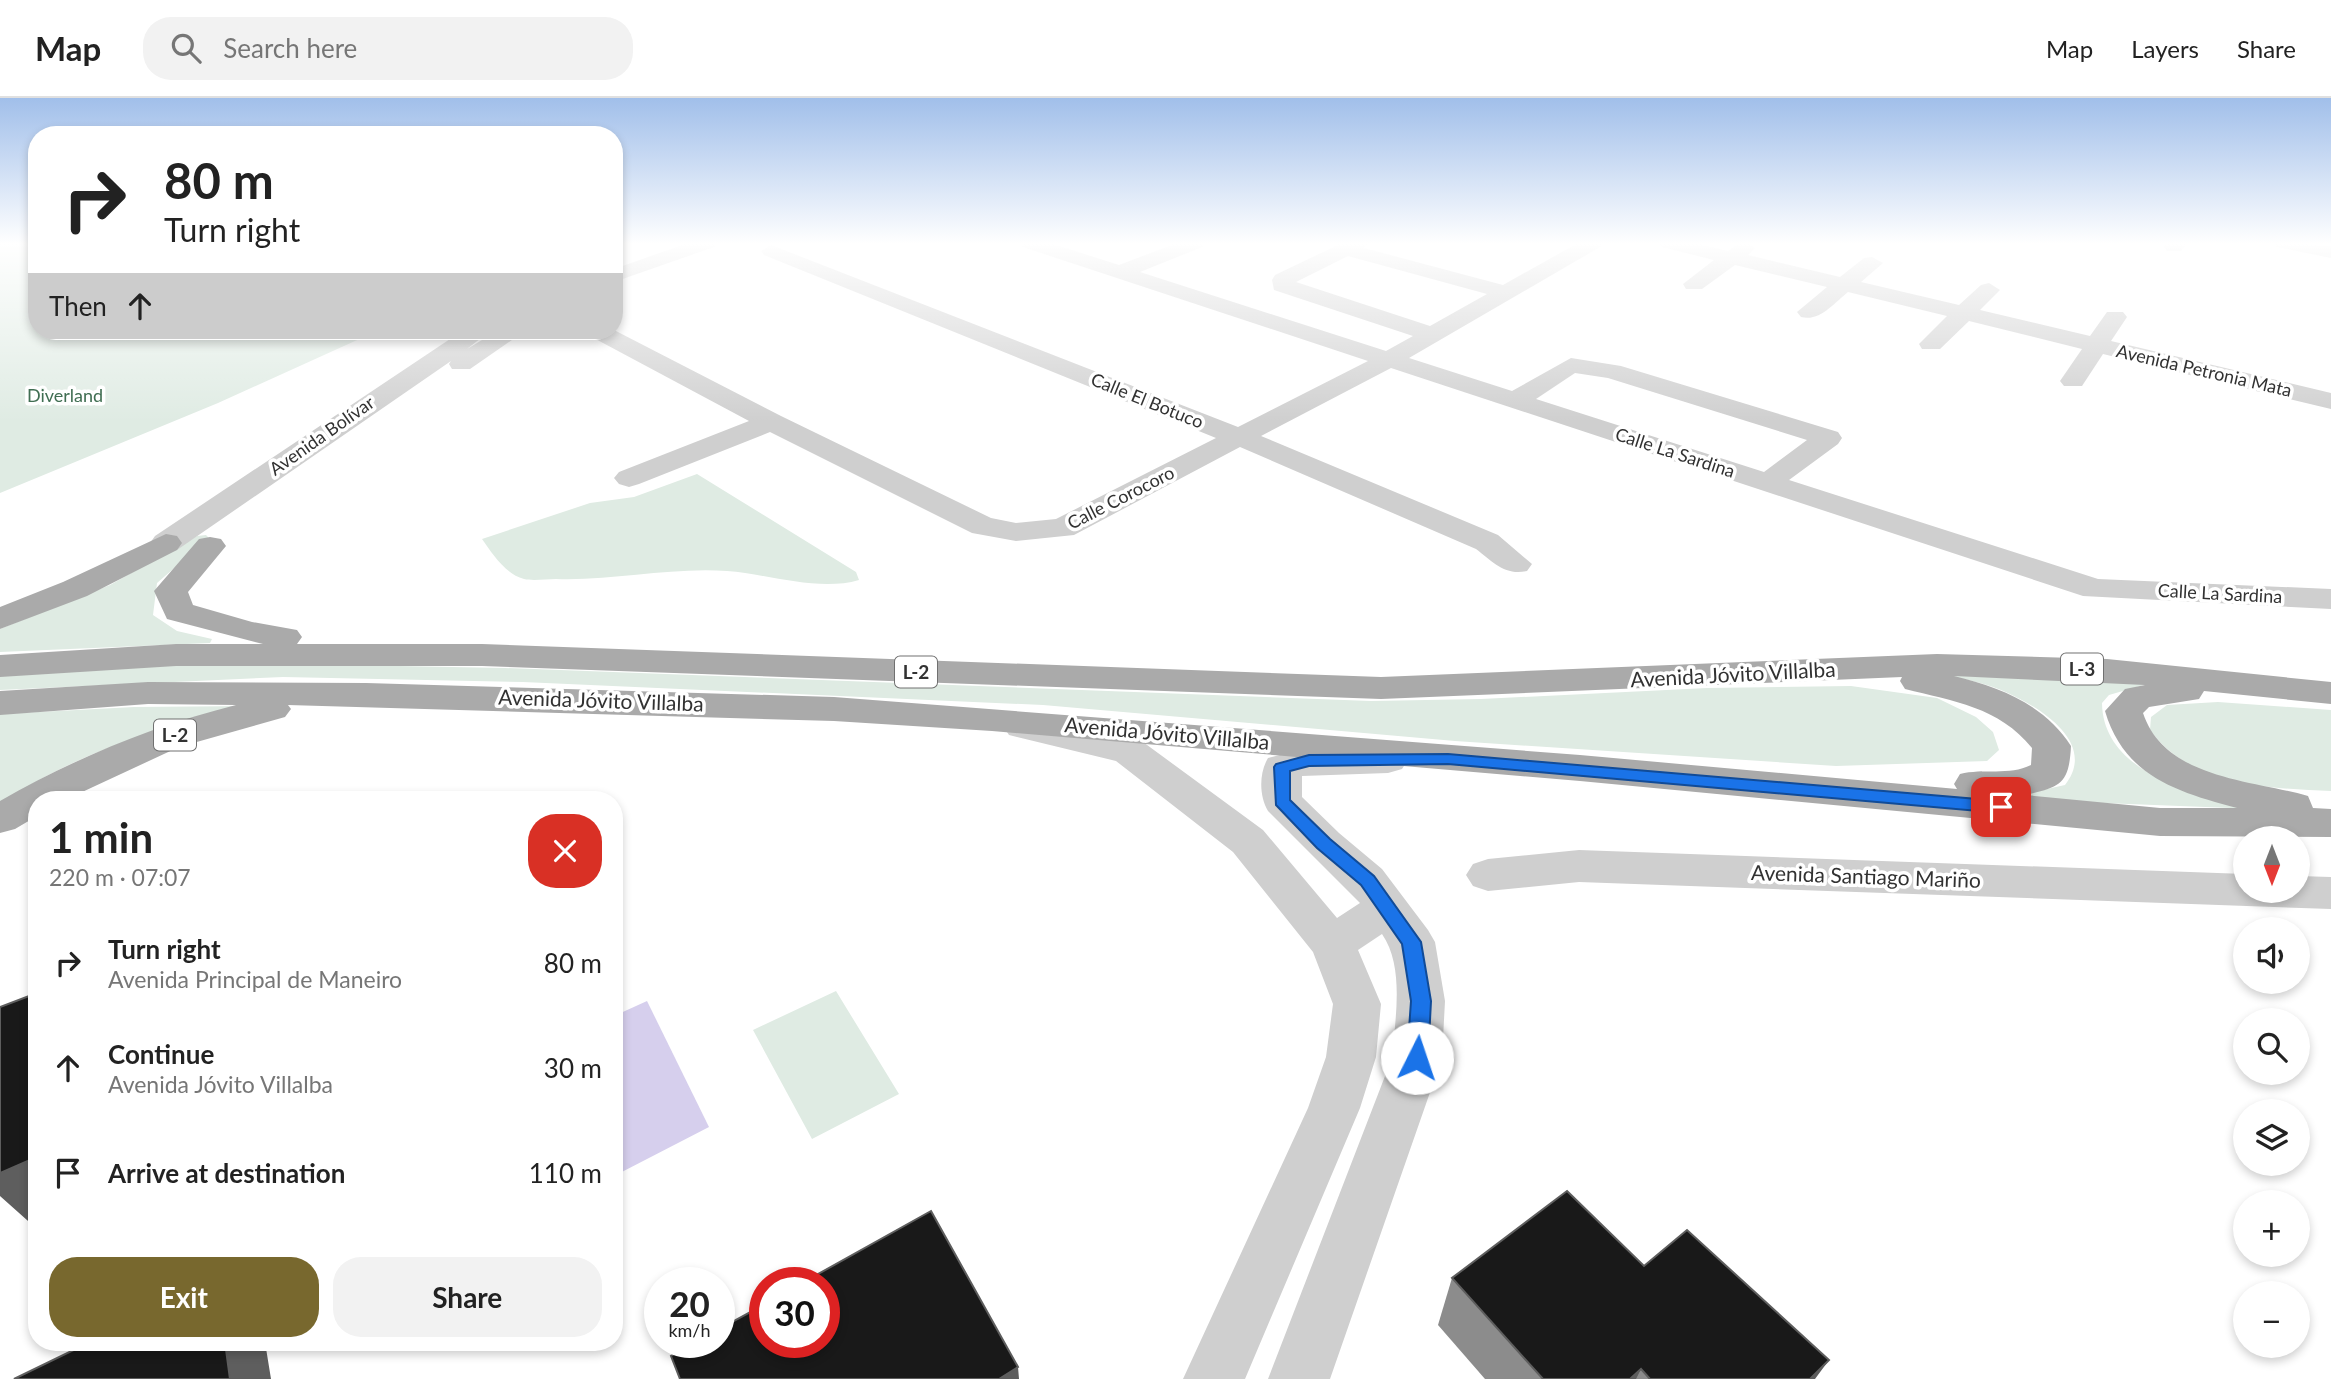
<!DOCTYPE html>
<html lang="en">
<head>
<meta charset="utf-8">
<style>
  :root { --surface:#fff; --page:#f2f2f2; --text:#222; --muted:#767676; --line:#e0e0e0; --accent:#78682e }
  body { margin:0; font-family:Lato,sans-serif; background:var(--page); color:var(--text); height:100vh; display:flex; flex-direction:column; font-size:26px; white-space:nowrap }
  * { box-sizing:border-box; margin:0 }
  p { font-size:23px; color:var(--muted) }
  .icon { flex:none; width:38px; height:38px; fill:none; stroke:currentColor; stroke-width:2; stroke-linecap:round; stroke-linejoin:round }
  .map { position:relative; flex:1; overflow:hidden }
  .drawer { position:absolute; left:28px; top:693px; width:595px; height:560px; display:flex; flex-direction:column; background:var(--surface); border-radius:28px; box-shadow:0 4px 10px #0003 }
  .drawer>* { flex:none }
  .banner { position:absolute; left:28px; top:28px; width:595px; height:214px; border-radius:28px; box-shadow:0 4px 10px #0003; background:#fff; color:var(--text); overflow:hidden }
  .needle { width:46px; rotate:180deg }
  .tools { position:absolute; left:2233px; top:728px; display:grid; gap:14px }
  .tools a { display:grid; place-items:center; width:77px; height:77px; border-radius:50%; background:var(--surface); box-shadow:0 4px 10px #0003; font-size:35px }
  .speed { position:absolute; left:644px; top:1169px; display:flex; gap:14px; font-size:35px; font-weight:700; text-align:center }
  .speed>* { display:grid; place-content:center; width:91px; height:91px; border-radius:50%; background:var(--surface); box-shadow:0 4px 10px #0003; line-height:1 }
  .speed small { font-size:18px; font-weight:400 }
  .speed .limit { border:10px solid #d22; background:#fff; color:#111 }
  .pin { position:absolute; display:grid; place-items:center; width:60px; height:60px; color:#fff; margin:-30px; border-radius:14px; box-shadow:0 4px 10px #0006 }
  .me { position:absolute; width:77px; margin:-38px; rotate:4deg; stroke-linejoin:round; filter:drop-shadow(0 0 5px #0008) }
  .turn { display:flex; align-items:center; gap:24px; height:147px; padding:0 21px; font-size:32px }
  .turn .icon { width:91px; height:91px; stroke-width:2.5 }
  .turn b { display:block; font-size:49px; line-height:60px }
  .then { display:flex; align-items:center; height:66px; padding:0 21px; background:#0003; gap:14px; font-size:26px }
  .round { display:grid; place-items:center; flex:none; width:74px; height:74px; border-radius:28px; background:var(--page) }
  .overview { display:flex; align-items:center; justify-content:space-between; height:119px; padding:0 21px }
  h1 { font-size:42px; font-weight:700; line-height:52px }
  .cta { display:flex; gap:14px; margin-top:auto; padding:14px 21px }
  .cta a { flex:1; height:80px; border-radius:28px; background:var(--accent); color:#fff; font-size:28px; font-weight:700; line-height:80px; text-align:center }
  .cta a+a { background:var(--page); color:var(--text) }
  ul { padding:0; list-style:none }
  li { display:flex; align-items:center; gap:21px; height:105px; padding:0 21px }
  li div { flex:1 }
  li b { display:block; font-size:26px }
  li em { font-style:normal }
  header { display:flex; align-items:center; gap:42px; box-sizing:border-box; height:98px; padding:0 35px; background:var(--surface); border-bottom:2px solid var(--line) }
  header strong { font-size:33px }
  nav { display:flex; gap:38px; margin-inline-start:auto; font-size:24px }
  .search { width:490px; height:63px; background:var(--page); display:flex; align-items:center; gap:18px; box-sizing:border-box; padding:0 24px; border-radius:28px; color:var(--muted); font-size:26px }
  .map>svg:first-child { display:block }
</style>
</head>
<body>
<header>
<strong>Map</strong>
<div class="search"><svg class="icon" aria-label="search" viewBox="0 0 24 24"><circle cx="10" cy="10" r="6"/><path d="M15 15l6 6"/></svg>Search here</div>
<nav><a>Map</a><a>Layers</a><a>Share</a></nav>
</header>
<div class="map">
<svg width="2331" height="1281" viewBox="0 0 2331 1281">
  <rect width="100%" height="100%" fill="#fff"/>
  <!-- green -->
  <path fill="#dfebe3" d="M0,145H37V233H377L218,305L0,395Z
    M697,376L856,474L859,482C818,494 769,476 727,473C670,469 613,483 556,481C546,481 533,483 524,481C505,476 492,455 482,441L590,405L634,399Z
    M206,437L209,440L157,485L153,517L177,533L212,541L210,545L0,554V531L110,487L197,438Z
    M293,566L505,570L1371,603L1481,601L1707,590L1851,588L1937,600L1976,619L1993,634L1999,652L1987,663L1836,668L1455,643L1043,607L523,584L283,579L0,592V578L166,567Z
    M1938,576L2147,586L2109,597L2102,605C2103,678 2202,698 2257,711L2001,701L2065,687C2099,644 2037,607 2001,592C1982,584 1959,580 1938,576Z
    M2218,604L2331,612V693C2267,690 2192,689 2150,632L2151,619L2167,607Z
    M247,608C160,630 76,654 0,706V616L134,609Z
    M836,893L899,996L812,1041L753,932Z"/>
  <!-- water -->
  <path fill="#d6cfed" d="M647,903L709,1029L616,1077L614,918Z"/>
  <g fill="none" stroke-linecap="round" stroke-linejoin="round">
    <!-- minor -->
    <path fill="#cfcfcf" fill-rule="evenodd" d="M688,145H717L714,149L614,184V171Z
      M1020,145H1050L1119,167L1177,145H1205L1202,149L1140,174L1386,253L1413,238L1274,192L1272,182L1275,177L1342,145H1368L1364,150L1503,187L1578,145H1603L1600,149L1409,260L1512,293L1571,260L1621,268L1838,334L1842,340L1838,346L1789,382L2098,481L2331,491V511L2083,498L1391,270L1261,338L1498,437L1532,466L1527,473C1505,478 1493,464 1476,451L1240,349L1074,437L1016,443L972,435L770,334L639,386L629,389L619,386L614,380L619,374L749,323L590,238L586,233L614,232L781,318L991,420L1016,425L1056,421L1216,340L764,157L761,153L771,147L1238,329L1368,263L1023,149ZM1348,158L1487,196L1430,228L1296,184ZM1575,275L1608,280L1807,342L1764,374L1536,301Z
      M1659,145H1694L1728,153L1738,146L1749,145L1755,150L1748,157L1840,179L1864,160L1872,159L1883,165L1861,184L1959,207L1981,187L1989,185L2000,192L1980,212L2090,238L2107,214H2123L2127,219L2111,243L2331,295V311L2103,256L2082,288H2064L2060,283L2082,251L1969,223L1940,251H1922L1919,246L1947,218L1848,194C1834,205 1820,224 1801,219L1797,214L1827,189L1735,167L1702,191H1686L1683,186L1714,162L1662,149Z
      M2167,145H2187L2181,153H2167L2164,149Z
      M2274,145L2331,148V160L2277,149Z
      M462,233H490L467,251L497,233H525L470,271H452L449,266L451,263L177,452L166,454L155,452L150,445L155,438Z
      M1022,616L1143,644L1263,732L1337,820L1360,805L1268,713C1259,698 1259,675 1268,660C1308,649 1361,642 1402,653L1408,662L1402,671L1388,675L1302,678V699L1339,735L1382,771L1428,832L1435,844L1445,903L1442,960L1330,1281H1268L1392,960C1395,922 1405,869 1382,836L1358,852L1381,906L1376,959L1360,1010L1245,1281H1183L1308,1010L1326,959L1333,906L1313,854L1233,754L1116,663L1009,637L1003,628L1009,619Z
      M1579,752L2245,776V793H2298V778L2331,779V811L1579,784L1488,793L1473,788L1466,777L1473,766L1488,761Z"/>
    <!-- major -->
    <path fill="#aaa" fill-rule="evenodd" d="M166,436L177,438L182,445L177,452L87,498L0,531V509L63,484Z
      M210,439L221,441L226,448L188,494L193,507L252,524L297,532L302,539L297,546H482L1381,579L1937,556L2107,561L2331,584V606L2204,593L2199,601L2149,609L2143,615C2165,681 2252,682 2308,698L2313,710L2331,711V739L2160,738L1580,683L992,633L834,623L288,607L291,611L285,619L179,649L65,702H37V718L15,731L0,735V703C75,660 153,628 236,607L148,606L0,617V593L148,584L366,585L834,599L1580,657L1957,691L1954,686L1960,676C1983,670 2009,678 2031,667L2032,650C1999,609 1953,603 1905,591L1900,583L1902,579L1381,601L482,568H176L0,579V557L176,546H263L167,521L154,493L199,441ZM1954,578L2145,587L2125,591L2105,613C2124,678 2177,694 2237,710H2160L2025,697C2061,689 2069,686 2071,648C2045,607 2000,589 1954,578Z"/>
  </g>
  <!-- wall -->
  <path fill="#8c8c8c" d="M1644,1168L1815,1281H1485L1438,1227L1452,1180Z"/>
  <!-- shaded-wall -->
  <path fill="#5e5e5e" d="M37,1059V1131L0,1098V1075Z
    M225,1244H265L271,1281H230Z
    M1829,1262L1815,1281H1810Z
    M1018,1269L1019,1281H999Z
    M1641,1271L1636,1281H1630Z"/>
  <!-- building -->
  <path fill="#191919" stroke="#5e5e5e" stroke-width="2" d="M37,895V1059L0,1075V909Z
    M1567,1093L1644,1168L1687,1132L1829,1262L1810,1281H1650L1641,1271L1630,1281H1543L1452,1180Z
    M931,1113L1018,1269L999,1281H680L671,1258L695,1244H719V1231L765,1206V1244H824V1185H802Z
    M90,1244H225L230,1281H14Z"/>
  <!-- sky -->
  <linearGradient id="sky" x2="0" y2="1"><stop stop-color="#a1bfea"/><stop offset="0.45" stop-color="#fff"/><stop offset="1" stop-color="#fff" stop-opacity="0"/></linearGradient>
  <rect width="2331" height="324" fill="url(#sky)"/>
  <!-- route -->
  <path fill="#1a73e8" stroke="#114b97" stroke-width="2" d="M1448,656L2001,703L2009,709L2001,715L1448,666L1309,668L1290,673V702L1330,741L1374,778L1421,844L1431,903L1428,960L1425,966L1417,969L1410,966L1407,960L1411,903L1402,846L1361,787L1317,750L1276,707L1274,669L1276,666L1309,657Z"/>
  <g text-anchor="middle" stroke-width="7" stroke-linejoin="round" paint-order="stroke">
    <!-- far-street labels -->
    <g font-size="18" fill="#323232" stroke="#fff">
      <text transform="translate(2204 273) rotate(13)" y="6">Avenida Petronia Mata</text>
      <text transform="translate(1147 303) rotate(22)" y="6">Calle El Botuco</text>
      <text transform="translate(322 338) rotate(-35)" y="6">Avenida Bolívar</text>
      <text transform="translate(1675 355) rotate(18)" y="6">Calle La Sardina</text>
      <text transform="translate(1121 400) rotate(-27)" y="6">Calle Corocoro</text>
      <text transform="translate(2220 496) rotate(3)" y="6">Calle La Sardina</text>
    </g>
    <!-- far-park labels -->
    <g font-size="18" fill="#406e52" stroke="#fff">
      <text x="65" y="304">Diverland</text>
    </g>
    <!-- shield labels -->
    <g fill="#fff" stroke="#707070" stroke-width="2">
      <rect x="2061" y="555.5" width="42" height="31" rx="5"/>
      <rect x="895" y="558.5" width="42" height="31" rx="5"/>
      <rect x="154" y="621.5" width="42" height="31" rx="5"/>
    </g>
    <g font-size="19" font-weight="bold" fill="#323232">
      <text x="2082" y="578">L-3</text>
      <text x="916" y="581">L-2</text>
      <text x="175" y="644">L-2</text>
    </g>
    <!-- street labels -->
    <g font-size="21" fill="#323232" stroke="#fff">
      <text transform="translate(1733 577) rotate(-3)" y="7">Avenida Jóvito Villalba</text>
      <text transform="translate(601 603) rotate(2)" y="7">Avenida Jóvito Villalba</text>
      <text transform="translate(1167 636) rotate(5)" y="7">Avenida Jóvito Villalba</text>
      <text transform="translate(1866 779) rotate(2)" y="7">Avenida Santiago Mariño</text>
    </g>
  </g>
</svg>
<div class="tools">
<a><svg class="needle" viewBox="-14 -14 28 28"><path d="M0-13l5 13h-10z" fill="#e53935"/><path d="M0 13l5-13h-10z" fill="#767676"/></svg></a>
<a><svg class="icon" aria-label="sound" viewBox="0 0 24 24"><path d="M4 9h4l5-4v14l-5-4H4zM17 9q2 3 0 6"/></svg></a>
<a><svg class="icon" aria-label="search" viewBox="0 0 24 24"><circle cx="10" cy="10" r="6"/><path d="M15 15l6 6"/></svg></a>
<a><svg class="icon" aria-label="layers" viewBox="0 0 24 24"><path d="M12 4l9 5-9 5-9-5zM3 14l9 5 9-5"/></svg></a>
<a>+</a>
<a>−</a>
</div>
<div class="speed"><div>20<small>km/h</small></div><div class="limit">30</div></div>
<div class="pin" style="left:2001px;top:709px;background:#d93025"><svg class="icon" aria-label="arrive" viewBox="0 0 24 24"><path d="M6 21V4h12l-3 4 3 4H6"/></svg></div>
<svg class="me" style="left:1417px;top:960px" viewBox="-20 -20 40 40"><circle r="19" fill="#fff"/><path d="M0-13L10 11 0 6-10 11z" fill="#1a73e8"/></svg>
<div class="banner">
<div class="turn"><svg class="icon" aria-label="right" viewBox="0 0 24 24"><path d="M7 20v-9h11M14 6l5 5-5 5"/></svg><div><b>80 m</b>Turn right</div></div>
<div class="then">Then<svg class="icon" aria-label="ahead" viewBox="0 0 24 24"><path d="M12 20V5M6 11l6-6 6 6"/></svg></div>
</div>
<section class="drawer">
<div class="overview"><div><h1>1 min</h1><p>220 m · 07:07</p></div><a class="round" style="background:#d93025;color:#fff"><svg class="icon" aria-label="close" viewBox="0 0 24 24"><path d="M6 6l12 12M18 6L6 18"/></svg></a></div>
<ul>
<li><svg class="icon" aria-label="right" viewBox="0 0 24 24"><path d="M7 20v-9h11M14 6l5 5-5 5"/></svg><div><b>Turn right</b><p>Avenida Principal de Maneiro</p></div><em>80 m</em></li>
<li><svg class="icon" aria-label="ahead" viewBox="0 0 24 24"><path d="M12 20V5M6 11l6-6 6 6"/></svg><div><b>Continue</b><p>Avenida Jóvito Villalba</p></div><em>30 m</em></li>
<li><svg class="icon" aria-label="arrive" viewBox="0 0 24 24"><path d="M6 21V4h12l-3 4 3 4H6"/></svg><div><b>Arrive at destination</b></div><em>110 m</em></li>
</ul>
<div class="cta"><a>Exit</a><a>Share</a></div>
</section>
</div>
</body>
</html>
